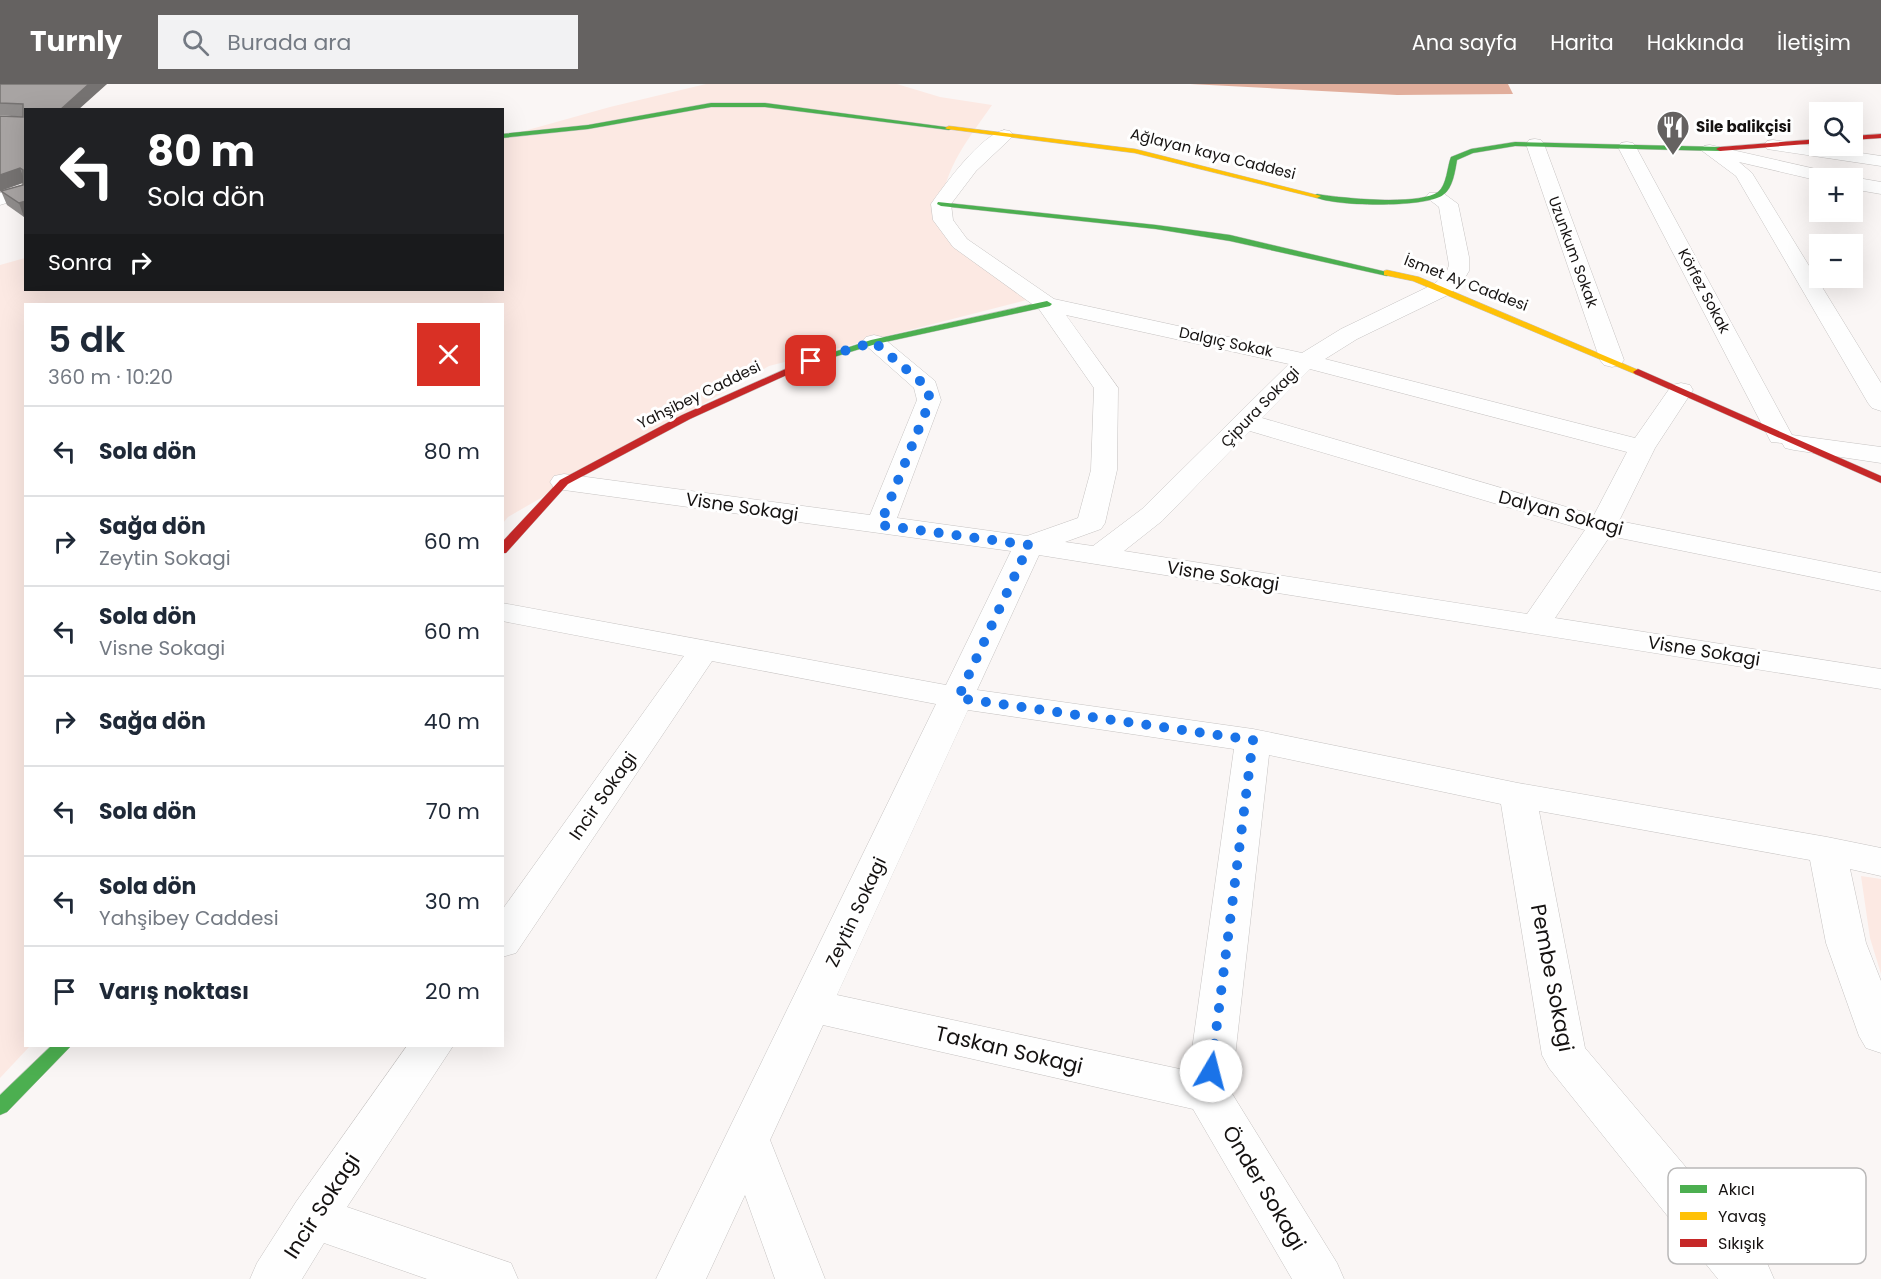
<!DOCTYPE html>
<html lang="tr">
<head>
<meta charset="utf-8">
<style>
  :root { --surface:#fff; --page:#f2f2f3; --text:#1f2937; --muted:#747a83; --line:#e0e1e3; --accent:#656261 }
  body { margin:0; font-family:Poppins,sans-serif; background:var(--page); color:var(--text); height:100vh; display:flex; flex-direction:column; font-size:22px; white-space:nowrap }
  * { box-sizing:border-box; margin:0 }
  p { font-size:20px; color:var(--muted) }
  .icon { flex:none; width:33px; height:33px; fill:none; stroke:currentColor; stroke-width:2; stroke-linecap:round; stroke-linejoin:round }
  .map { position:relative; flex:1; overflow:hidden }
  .sheet { position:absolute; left:24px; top:219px; width:480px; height:744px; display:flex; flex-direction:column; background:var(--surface); border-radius:0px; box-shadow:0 6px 24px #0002 }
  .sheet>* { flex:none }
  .banner { position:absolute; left:24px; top:24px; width:480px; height:183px; border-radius:0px; box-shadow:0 6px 24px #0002; background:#202124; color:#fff; overflow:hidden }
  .fabs { position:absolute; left:1809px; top:18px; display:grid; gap:12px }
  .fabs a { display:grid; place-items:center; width:54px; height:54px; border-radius:0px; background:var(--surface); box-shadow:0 6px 24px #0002; font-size:30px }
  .pin { position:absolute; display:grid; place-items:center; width:51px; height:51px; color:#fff; margin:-26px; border-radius:12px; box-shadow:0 3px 9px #0006 }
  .me { position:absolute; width:66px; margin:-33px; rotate:8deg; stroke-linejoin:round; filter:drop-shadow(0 0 4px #0008) }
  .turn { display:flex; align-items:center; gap:21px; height:126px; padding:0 24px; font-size:27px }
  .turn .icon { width:78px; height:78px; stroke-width:2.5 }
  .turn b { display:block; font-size:42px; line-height:51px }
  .then { display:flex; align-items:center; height:57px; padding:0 24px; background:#0003; gap:12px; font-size:22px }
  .round { display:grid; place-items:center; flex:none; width:63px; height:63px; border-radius:0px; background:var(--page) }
  .headline { display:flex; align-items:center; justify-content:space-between; height:102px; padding:0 24px }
  h1 { font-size:36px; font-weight:600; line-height:45px }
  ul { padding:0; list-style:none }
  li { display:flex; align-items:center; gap:18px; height:90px; padding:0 24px; border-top:2px solid var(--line) }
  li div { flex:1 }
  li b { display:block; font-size:22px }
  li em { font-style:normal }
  header { display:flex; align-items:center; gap:36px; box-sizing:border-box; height:84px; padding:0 30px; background:var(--accent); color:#fff }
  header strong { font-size:28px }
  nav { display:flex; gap:33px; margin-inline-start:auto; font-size:21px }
  .search { width:420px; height:54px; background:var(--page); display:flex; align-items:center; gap:15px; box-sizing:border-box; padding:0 21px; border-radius:0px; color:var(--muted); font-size:22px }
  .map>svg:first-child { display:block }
</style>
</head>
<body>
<header>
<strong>Turnly</strong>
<div class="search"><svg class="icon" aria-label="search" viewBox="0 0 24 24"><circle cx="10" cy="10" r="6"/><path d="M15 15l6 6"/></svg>Burada ara</div>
<nav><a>Ana sayfa</a><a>Harita</a><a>Hakkında</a><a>İletişim</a></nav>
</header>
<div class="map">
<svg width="1881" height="1195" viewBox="0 0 1881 1195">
  <rect width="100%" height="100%" fill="#faf6f5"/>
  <!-- green -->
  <path fill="#fce9e3" d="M706,0H897L940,13L992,21C969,54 936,94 943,136L1038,213L769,282L508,433L503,439L502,220H26V962H30L0,994V181L25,174L26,206H502L503,53L610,23Z
    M1861,792L1881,795V890L1870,854Z"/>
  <!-- water -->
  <path fill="#e1ae9c" d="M1190,0H1508L1513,10L1397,11Z"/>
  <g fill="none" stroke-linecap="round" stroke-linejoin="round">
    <defs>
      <path id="street" d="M1004,46L1010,47L1013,51L1010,55L976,87L951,120L953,136L967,155L1054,215L1302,269L1341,245L1434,200L1446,190L1449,181L1439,123L1426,113L1429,109H1443L1458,120L1469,173V187L1466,192L1450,210L1357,255L1325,275L1635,354L1672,301L1681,299L1690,301L1693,306L1655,364L1619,437L1881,489V507L1610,452L1555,534L1881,585V605L1039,471L977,606L1253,645L1518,699L1827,753L1881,764V792L1850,785L1866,859L1881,897V969L1866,964L1859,952L1826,859L1810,776L1539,727L1585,964L1767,1179L1774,1195H1718L1549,984L1542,971L1501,720L1269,671L1231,1008L1337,1179L1344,1195H1292L1193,1025L823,941L770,1056L825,1195H775L745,1111L706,1195H656L936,620L712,577L516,869L502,873V826L684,572L502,537V519L946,601L1011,467L564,406L554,404L550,398L554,392L564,390L870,431L917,316L914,304L862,258L866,253L874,251L882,253L935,297L941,316L897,434L1027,452L1078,434L1091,386L1094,304L1039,225L953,163L933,136L931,120C945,100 981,51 1004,46ZM1066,231L1289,280L1142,425L1093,462L1065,458L1101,445L1105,439L1117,386L1118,304ZM1310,285L1627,368L1594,431L1262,334ZM1250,347L1585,446L1527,530L1124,467L1162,437ZM968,626L1234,665L1189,987L837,911Z
        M1535,55L1541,56L1544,60L1624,276L1620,281L1612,283L1604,281L1600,276L1526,60L1529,56Z
        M1773,56L1881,72V82L1767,65L1764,61L1767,57Z
        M1627,58L1633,59L1636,63L1792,351L1881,363V379L1794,366L1785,364L1782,359L1771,358L1618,63L1621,59Z
        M1710,61L1838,90L1840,94H1820V97L1739,78L1752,89L1881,299V327L1872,324L1868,319L1736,92L1701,66L1704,62Z
        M1852,93L1881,98V110L1852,105V94H1847Z
        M26,100V113L0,121V109Z
        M407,962H453L347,1123L511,1179L518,1195H427L324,1159L302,1195H250L257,1179L296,1118Z"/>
      <path id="fast" d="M711,19H765L953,44L949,46L765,23H711L588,45L502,54V50L588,41Z
        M1515,58L1720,63L1724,65L1720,67L1515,62L1473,69L1457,76C1455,87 1453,104 1443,111C1426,124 1330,123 1313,112L1317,110C1341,114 1418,122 1438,108C1447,101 1447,83 1451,73L1471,65Z
        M938,118L1156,141L1230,151L1391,189L1387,192L1230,157L1156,145L941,122L937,120Z
        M1047,217L1052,220L1050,222L876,260L808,281L803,278L871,256Z
        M51,962H71L7,1028L0,1031V1011Z"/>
      <path id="slow" d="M949,42L1135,65L1321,112L1317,114L1135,69L947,45L945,44Z
        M1387,186L1419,193L1643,288L1638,291L1635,290L1413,197L1384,191V187Z"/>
      <path id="jam" d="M1881,50V54L1852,56V52Z
        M1820,55V59L1720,67L1716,65L1720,63Z
        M808,275L813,278L811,280L690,335L568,400L506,469H502V458L560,396L682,331Z
        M1638,285L1881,392V399L1635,290L1633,288Z"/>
    </defs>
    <!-- street casing -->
    <use href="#street" stroke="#c6c3c2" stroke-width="1"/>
    <!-- fast casing -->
    <use href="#fast" stroke="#c6c3c2" stroke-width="1"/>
    <!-- slow casing -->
    <use href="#slow" stroke="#c6c3c2" stroke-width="1"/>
    <!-- jam casing -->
    <use href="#jam" stroke="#c6c3c2" stroke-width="1"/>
    <!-- street -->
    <use href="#street" fill="#fefefe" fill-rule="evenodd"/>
    <!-- fast -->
    <use href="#fast" fill="#4caf50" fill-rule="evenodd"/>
    <!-- slow -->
    <use href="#slow" fill="#ffc107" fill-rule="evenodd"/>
    <!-- jam -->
    <use href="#jam" fill="#c62828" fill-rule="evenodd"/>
  </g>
  <!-- wall -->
  <path fill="#908d8c" d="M0,0H107L26,26L24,133L7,121L1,107L23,101V99L0,107L23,33L0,31Z"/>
  <!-- shaded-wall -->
  <path fill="#767372" d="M89,0H107L78,26H60Z
    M20,84L25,98L0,107V91Z
    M26,117V133H24L19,119Z"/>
  <!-- building -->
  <path fill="#a8a4a3" stroke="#767372" stroke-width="1.5" d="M0,0H89L60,26H26V117L19,119L1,107L23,101V86L20,84L0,91V32L23,33V20L0,19Z"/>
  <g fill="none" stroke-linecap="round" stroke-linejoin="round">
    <!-- route -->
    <path stroke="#1a73e8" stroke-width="10" stroke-dasharray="0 18" d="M811,277L874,258L926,302L929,310L928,322L880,441L1029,461L958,614L1253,656L1211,987"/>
  </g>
  <!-- icons -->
  <defs>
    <symbol id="restaurant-pin" viewBox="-11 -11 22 30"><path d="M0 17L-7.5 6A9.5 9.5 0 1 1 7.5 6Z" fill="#656261" stroke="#fff"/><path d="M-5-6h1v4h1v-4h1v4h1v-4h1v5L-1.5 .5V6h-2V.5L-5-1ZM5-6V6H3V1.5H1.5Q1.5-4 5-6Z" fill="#fff"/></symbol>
  </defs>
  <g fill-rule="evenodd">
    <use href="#restaurant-pin" x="1654" y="24" width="38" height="52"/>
  </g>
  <g text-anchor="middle" stroke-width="6" stroke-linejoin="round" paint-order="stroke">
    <!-- far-poi labels -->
    <g font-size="15" font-weight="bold" fill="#151211" stroke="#fff" text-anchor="start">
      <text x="1696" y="48">Sile balikçisi</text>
    </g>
    <!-- far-street labels -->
    <g font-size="15" fill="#151211" stroke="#fff">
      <text transform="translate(1213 70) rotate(14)" y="5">Ağlayan kaya Caddesi</text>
      <text transform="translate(1573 168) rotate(70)" y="5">Uzunkum Sokak</text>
      <text transform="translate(1466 199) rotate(21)" y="5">İsmet Ay Caddesi</text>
      <text transform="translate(1704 207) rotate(62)" y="5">Körfez Sokak</text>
      <text transform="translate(1226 258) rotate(12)" y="5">Dalgıç Sokak</text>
      <text transform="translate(699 311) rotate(-26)" y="5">Yahşibey Caddesi</text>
      <text transform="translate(1260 323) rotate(-46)" y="5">Çipura Sokagi</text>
    </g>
    <!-- street labels -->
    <g font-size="18" fill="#151211" stroke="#fff">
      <text transform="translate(742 423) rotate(8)" y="6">Visne Sokagi</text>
      <text transform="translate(1561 429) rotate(15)" y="6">Dalyan Sokagi</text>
      <text transform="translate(1223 492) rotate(9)" y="6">Visne Sokagi</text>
      <text transform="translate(1704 567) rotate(9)" y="6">Visne Sokagi</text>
      <text transform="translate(603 712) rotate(-55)" y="6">Incir Sokagi</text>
      <text transform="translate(856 828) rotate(-65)" y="6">Zeytin Sokagi</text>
    </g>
    <!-- near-street labels -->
    <g font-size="21" fill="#151211" stroke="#fff">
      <text transform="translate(1552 894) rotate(79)" y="7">Pembe Sokagi</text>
      <text transform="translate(1009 966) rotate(13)" y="7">Taskan Sokagi</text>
      <text transform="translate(1264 1104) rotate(59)" y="7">Önder Sokagi</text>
      <text transform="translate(322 1122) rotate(-57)" y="7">Incir Sokagi</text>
    </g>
  </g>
  <!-- legend -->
  <rect x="1668" y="1084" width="198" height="96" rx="9" fill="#fff" stroke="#b9b8b8" stroke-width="1.5"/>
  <rect x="1680" y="1101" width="27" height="8" fill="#4caf50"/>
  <rect x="1680" y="1128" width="27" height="8" fill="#ffc107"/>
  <rect x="1680" y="1155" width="27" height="8" fill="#c62828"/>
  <g font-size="16" fill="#151211">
    <text x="1718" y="1111">Akıcı</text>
    <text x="1718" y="1138">Yavaş</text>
    <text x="1718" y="1165">Sıkışık</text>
  </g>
</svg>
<div class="fabs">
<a><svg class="icon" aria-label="search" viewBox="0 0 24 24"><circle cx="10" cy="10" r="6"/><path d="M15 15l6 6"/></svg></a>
<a>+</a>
<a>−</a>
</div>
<div class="pin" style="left:811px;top:277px;background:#d93025"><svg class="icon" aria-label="arrive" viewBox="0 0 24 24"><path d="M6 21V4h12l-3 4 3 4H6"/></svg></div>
<svg class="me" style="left:1211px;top:987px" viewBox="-20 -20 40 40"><circle r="19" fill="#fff"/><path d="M0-13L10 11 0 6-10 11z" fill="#1a73e8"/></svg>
<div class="banner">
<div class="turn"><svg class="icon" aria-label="left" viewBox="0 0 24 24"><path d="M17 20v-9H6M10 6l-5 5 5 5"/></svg><div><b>80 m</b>Sola dön</div></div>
<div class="then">Sonra<svg class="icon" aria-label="right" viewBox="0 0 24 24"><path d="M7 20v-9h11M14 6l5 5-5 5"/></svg></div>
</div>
<section class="sheet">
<div class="headline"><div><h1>5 dk</h1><p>360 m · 10:20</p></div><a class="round" style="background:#d93025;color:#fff"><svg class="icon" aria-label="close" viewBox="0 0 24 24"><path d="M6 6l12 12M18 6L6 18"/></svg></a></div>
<ul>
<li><svg class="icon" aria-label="left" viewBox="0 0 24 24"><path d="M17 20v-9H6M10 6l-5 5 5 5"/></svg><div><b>Sola dön</b></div><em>80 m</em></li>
<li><svg class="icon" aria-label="right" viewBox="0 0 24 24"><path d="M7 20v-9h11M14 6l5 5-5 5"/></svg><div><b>Sağa dön</b><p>Zeytin Sokagi</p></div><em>60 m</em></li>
<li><svg class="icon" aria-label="left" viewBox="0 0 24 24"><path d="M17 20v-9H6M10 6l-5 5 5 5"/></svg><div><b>Sola dön</b><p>Visne Sokagi</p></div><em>60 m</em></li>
<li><svg class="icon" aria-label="right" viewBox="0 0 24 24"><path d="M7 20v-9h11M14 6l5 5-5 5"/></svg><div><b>Sağa dön</b></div><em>40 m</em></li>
<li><svg class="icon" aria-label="left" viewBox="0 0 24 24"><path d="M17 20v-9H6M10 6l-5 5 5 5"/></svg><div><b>Sola dön</b></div><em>70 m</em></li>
<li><svg class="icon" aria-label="left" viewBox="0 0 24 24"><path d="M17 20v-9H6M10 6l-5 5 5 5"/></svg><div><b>Sola dön</b><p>Yahşibey Caddesi</p></div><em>30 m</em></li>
<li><svg class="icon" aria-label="arrive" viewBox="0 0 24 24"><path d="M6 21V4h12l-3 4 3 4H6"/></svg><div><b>Varış noktası</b></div><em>20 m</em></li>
</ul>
</section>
</div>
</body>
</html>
